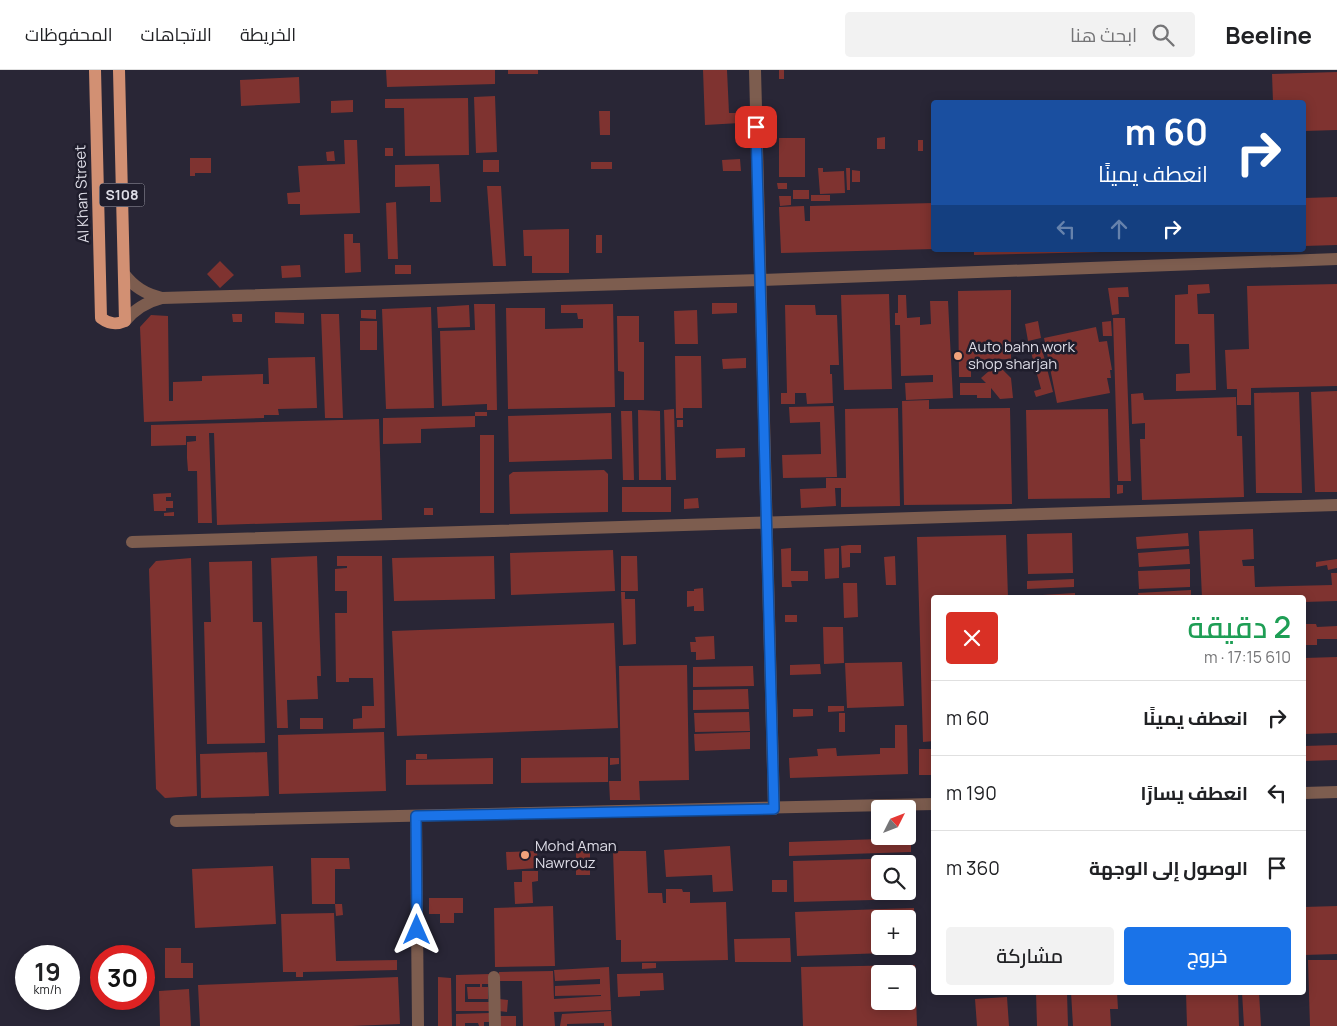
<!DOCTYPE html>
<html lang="ar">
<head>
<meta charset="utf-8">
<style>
  :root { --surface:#fff; --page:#f2f2f2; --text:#202124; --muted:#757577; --line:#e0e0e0; --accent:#1a73e8 }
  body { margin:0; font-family:Manrope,Cairo,sans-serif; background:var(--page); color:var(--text); direction:rtl; height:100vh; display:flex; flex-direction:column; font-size:19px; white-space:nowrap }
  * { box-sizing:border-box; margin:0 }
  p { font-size:16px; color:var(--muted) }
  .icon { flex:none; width:28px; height:28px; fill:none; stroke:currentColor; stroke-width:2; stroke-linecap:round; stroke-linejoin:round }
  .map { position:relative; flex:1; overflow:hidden; direction:ltr }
  .details { position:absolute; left:931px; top:525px; width:375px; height:400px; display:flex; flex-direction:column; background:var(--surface); border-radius:5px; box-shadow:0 2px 12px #0003; direction:rtl }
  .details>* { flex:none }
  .top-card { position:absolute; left:931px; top:30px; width:375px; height:152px; border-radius:5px; box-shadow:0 2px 12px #0003; direction:rtl; background:#1a4fa0; color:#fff; overflow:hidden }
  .needle { width:32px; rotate:48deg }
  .buttons { position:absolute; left:871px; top:730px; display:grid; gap:10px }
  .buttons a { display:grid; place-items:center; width:45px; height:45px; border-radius:5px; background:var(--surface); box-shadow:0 2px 12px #0003; font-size:25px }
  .speed { position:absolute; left:15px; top:875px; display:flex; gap:10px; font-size:25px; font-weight:700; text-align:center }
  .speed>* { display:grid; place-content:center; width:65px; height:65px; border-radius:50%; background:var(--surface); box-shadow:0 2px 12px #0003; line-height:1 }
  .speed small { font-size:12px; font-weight:400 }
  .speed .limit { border:8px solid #d22; background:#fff; color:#111 }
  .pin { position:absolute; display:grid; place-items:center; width:42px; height:42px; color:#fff; margin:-21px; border-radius:10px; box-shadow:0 2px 8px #0006 }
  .me { position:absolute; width:55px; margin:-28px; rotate:0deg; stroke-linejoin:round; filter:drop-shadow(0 0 4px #0008) }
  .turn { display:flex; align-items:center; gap:18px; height:105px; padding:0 15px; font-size:22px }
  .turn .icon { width:65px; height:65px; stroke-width:2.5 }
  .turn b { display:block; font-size:35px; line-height:42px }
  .lanes { display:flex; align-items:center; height:48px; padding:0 15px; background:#0003; justify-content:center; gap:25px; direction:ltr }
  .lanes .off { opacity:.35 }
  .round { display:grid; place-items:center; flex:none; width:52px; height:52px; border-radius:5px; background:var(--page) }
  .overview { display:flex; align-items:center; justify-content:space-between; height:85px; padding:0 15px }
  h1 { font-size:30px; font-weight:600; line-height:38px; color:#1e9e55 }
  .button { display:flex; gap:10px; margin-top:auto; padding:10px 15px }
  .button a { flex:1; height:58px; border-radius:5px; background:var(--accent); color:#fff; font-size:20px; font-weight:600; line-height:58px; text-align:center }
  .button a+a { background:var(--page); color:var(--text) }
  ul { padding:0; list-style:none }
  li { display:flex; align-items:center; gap:15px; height:75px; padding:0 15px; border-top:1px solid var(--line) }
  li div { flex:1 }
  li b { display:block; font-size:19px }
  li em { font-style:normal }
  header { display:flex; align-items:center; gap:30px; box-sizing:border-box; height:70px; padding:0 25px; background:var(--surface); border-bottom:1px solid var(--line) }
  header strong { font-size:24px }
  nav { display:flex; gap:28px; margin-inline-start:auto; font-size:18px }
  .search { width:350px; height:45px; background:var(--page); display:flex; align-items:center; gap:12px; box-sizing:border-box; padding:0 18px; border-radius:5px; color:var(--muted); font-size:19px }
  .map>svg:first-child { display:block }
</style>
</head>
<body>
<header>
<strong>Beeline</strong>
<div class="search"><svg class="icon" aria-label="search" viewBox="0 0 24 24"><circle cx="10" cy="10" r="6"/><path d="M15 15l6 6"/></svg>ابحث هنا</div>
<nav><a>الخريطة</a><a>الاتجاهات</a><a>المحفوظات</a></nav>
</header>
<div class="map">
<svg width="1337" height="956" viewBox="0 0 1337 956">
  <rect width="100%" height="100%" fill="#292636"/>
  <!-- building -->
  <path fill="#7f3330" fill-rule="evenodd" d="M386,0H495V14L387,17Z
    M508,0H538V4H508Z
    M703,0H727L729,43H739L740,53L705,55Z
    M779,0H784V9H779Z
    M1337,2V60L1304,61V32H1273L1272,4Z
    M299,7L300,33L241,36L240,10Z
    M495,26L497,82L476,83L474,27Z
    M468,28L469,85L405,86L404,38H385V29Z
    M353,30V42L331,43V31Z
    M599,41H610V65H600Z
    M885,67V79H877V68Z
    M779,68H805V107H779Z
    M344,70H357L360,143L300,145V134H288L287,123L300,122L298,96L345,94Z
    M918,70H923V81H918Z
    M385,78H393V86H385Z
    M334,81L335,91H327L326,82Z
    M190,88H211V103H195V106H190Z
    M740,89L741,101H723L722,90Z
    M483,90H499V102H483Z
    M591,92H612V99H591Z
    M439,94L441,132H430V116L395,117V95Z
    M818,98H823V102L844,101L845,123L820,124Z
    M846,98H850V120H847Z
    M852,100L860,101V112H852Z
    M777,113H787V119H778Z
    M487,116H501L506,196H493Z
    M793,120H809V129H793Z
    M811,125H830V131H811Z
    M779,126H791V135L780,136Z
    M1337,127V175L1304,176V128Z
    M396,132L398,189H388L386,133Z
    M934,133V179L781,183L779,137L804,136L805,151H810V136Z
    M569,159V203H532V186H524L523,160Z
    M344,164H353V173H360L361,202L345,203Z
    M596,165H602V183H596Z
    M974,180H1102V182L974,185Z
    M220,191L234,205L220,218L207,204Z
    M300,195L301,207L282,208L281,196Z
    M395,195H411V204H395Z
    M1209,214L1210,223L1197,224L1198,244H1214L1216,320L1176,321V304L1190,303L1189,274H1175V225L1188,224V215Z
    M1337,214V316L1251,318V335H1237V319H1227L1225,280L1249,279L1247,216Z
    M1128,217L1129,227H1118L1119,244L1112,245L1108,218Z
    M1011,220V289L971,290V307H959L958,221Z
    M889,224L892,319L844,320L841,225Z
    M898,225H906L907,248L920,247V255L931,254L930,231H948L953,328L906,330L905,313L933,312V305L901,306L900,255H895V243H898Z
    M712,233H737V243L712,244Z
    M474,234H495L497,340H487V334L442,336L440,261L475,260Z
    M613,234L615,337L508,339L506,238H545V259L583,258V249H578L577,243H561V235Z
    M469,235L470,257L438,258L437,237Z
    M785,235H815L816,245H837L839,295H830V304H832L833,333L807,334L806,323H795V334H781V323H787Z
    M431,237L434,338L386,339L382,239Z
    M361,240H376V249L361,248Z
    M697,240L698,274H675L674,241Z
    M275,242L304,243V254L275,253Z
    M232,244H242V252H233Z
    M321,244H339L343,348H325Z
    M151,245L168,246L169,331H173V312L202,311V306L263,304V314H269L268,288L315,287L317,338L278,339L279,345H264V348L144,352L140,257Z
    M617,246H639V272H644V330H624V302L618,301Z
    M1113,248H1125L1131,411H1118Z
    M360,251H377V280H360Z
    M1038,251L1041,268L1028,271L1025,254Z
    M1111,251L1112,266H1103L1102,252Z
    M1096,257L1099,272L1107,271L1112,300H1110L1111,308H1107L1110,323L1057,333L1044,268Z
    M1042,279L1053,322L1036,327L1034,321L1041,319L1031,282Z
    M675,286H701L702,338H683V348H676Z
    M746,288V298L723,299L722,289Z
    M997,294L1011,308L1013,328L1000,329L991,318V328H977V325H960V313H986L981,308Z
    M1337,321V422H1315L1311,322Z
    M1299,322L1302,423H1256L1254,323Z
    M1143,323L1144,330L1236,327L1237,366H1242L1244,427L1142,430L1140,369H1145V353L1132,354L1131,324Z
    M929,330V339L1010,338L1012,434L904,435L902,331Z
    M834,336L837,407L783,408L782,385L821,384L820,352L790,353L789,337Z
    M898,338L900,436L841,437V418H835L836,436L801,438L800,419L826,418V408H846L845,339Z
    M674,339L676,410H666L664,340Z
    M1108,339L1110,428L1028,429L1026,340Z
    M638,340L660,341L661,410H639Z
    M621,341H632L634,410H623Z
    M475,342H487V346H475V357L421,359V373L383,374V348L475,346Z
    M611,343L612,389L509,392L508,346Z
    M379,349L382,450L217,455L214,363H209L212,453H198L197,401H188L187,388V372L196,371V366H186V375L151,376V355Z
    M677,350H683V357H677Z
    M480,365H494V443H480Z
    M745,378V387L716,388V379Z
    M604,400L608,404V442L510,444L509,405L513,402Z
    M1117,415H1123V423L1117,424Z
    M622,417H671V442H622Z
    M171,423V427H166V431H173V438H166V441H154L153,424Z
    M698,428L699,438L684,439V429Z
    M424,438H433V445H424Z
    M174,442V446H164V443Z
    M1253,459L1254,489L1242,490L1243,496H1254L1255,517L1332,515L1331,503H1337V531L1304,532V528H1202L1199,461Z
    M1072,463L1073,503L1028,504L1027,464Z
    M1188,463L1189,476L1137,479L1136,467Z
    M1006,465L1008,528H934V671L923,672L917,467Z
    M849,475H861V483H850V497L842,498L841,476Z
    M791,478V501H808V511H791L792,517H782L781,479Z
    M839,478V508L825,509L824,479Z
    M1189,479L1190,494L1139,497L1138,483Z
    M613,480L615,521L511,525L510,483Z
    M317,486L321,606H317L318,629L287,630L288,658H277L271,488Z
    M337,486H382L385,658L353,659V649L362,648V636H374L373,608H349V612H336L335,543H347V521H335V499L347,498V496H337Z
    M494,486L495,529L394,531L392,488Z
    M621,486H637L638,521H621Z
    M895,486L896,515H886L884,487Z
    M191,488L197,726L165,728L156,719L149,499L156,491Z
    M1337,489V498L1328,500L1327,495L1316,497V492Z
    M252,491L253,552H262L265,673L207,674L204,552H211L209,492Z
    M1190,499V517L1139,519L1138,501Z
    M1074,509V517L1027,519V511Z
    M843,513H857L858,547L844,548Z
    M703,518L704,541H694V536L687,537V521H694V519Z
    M1191,520V528H1139L1138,523Z
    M621,522H625V529H635L636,574L623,575Z
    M1075,523V528H1026V526Z
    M785,545H797V552H785Z
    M614,553L618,658L397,666L392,561Z
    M1304,554H1316L1317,557L1337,556V569H1317V575H1304Z
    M823,557H843L844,593L824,594Z
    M714,566L715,589L696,590V582H691L690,572H696L695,567Z
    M1337,587V663L1304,664V588Z
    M902,592L904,636L847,638L845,593Z
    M820,594L821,604L790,605V595Z
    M687,595L689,710L639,711L640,730H610L609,711H621L619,596Z
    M753,596L754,616L693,617V597Z
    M748,619L749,639L693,640V620Z
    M828,636H844V641L828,642Z
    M793,639H813V646L793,647Z
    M749,642L750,661L695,662L694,643Z
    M839,643H845V662H839Z
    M300,648H323V659H300Z
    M895,655H907L908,704L790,708L789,688L818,686L817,679L836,678L837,686L880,684V678H895Z
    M384,662L386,721L279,724L278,665Z
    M750,662V679L695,681L694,664Z
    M1337,675V690L1304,691V676Z
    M919,679H934V705H919Z
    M267,682L269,726L201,728L200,684Z
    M416,684H427V689H416Z
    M608,687V712L521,713V688Z
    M493,688V714L406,715V690Z
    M610,688H619V694L610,695Z
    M911,768V782L789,786V772Z
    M730,776L733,821L713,822L712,805L666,807L664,780Z
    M537,781L538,798L507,800L506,782Z
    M576,781H590V805H576Z
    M613,781H646L648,823H662L663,833H666V819H682L683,822H690V833L726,832L728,890L621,892V870H616Z
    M311,788H349L350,799H335V834H312Z
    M910,788L912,829L794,832L793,791ZM880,794H908V821H880Z
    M273,796L276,854L195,858L192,799Z
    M522,801H538V811L532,812L533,833L515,834L514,812H522Z
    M772,810H787V822H772Z
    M429,828H463V843H454V853H440V844H429Z
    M335,834H342L343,845L336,846Z
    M553,836L555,896L495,897L494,838Z
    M1337,836V884L1304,885V837Z
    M914,838L916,882L797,886L795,842ZM880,849H908V876H880Z
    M334,843L336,891L397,890V900L303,902V907H296V902H283L281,844Z
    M790,868L791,892H735L734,869Z
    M165,878H181V893H193V908H165Z
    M1308,890H1337V956H1310Z
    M642,893H656V898L642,899Z
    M915,895L917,956H803L801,897ZM880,904H908V931H880Z
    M609,897L611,940L554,942L555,956H523L522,911H499V902L553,901L554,929L601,926V925L555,926V916L600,914V909L555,911L554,900Z
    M663,903L664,920L640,921V926L618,927L617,904Z
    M489,904V914H482V917H488V929H468L467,917H480V914H465V932H491V941H456V905Z
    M398,907L400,954L352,956H200L198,915Z
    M438,907L451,908L452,956H438Z
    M189,919L191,956H160L159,921Z
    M1036,922H1067L1068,956H1037Z
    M1071,922H1117L1118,939H1110L1111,956H1073Z
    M1186,922H1238L1239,956H1187Z
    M1242,922H1259L1261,956H1244Z
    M1007,927L1009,956H977L975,929Z
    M499,929L508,930L507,942L499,941Z
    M611,941L612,956H604V953L567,954V956H560L562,944Z
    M490,943L491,952H484V956H479L478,953H465V956H456V944Z
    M497,946H516V956H497Z"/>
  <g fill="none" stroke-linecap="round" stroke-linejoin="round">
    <!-- street -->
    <path stroke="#7d5d4f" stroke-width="12" d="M755,0L774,739
      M124,204C134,217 145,224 162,228
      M125,251C135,239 146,232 162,228L760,210L1337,189
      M132,472L1337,435
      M1304,723L1337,722
      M416,746L418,956
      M176,751L934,734
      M494,907L495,956"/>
    <!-- primary -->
    <path stroke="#d29073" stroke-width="12" d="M95,0L101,248C109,254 116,255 125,251L119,0"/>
  </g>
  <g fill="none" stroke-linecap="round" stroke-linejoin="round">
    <defs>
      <path id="route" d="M417,860L416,746L774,739L756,57"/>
    </defs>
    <!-- route casing -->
    <use href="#route" stroke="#114b97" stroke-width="12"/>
    <!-- route -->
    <use href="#route" stroke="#1a73e8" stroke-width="9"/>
  </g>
  <!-- markers -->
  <g fill="#f1a27b" stroke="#1f1d2c" stroke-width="2">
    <circle cx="958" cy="286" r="5"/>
    <circle cx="525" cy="785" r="5"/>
  </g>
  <g text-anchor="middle" stroke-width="5" stroke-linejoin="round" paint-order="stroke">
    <!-- shield labels -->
    <rect fill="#1f1d2c" stroke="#a4a3ae" stroke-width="1" x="99.5" y="113.5" width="45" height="23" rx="4"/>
    <g font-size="14" font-weight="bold" fill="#dddce6">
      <text x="122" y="130">S108</text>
    </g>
    <!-- street labels -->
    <g font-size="15" fill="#dddce6" stroke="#1f1d2c">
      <text transform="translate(82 124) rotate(-92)" y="5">Al Khan Street</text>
    </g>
    <!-- poi labels -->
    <g font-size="15" fill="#dddce6" stroke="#1f1d2c" text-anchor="start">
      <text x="968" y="282">Auto bahn work<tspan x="968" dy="17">shop sharjah</tspan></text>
      <text x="535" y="781">Mohd Aman<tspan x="535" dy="17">Nawrouz</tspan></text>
    </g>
  </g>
</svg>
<div class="buttons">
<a><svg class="needle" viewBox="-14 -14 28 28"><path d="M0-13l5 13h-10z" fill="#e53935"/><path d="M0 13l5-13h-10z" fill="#757577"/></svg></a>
<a><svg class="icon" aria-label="search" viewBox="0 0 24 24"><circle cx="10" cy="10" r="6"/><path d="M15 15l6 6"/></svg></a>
<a>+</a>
<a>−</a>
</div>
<div class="speed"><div>19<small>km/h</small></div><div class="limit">30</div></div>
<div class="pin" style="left:756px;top:57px;background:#d93025"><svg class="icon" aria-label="arrive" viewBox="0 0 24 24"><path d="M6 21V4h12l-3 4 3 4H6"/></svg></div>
<svg class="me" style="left:417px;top:860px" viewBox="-20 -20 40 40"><path d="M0-17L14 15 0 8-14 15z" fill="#1a73e8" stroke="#fff" stroke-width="4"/></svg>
<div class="top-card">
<div class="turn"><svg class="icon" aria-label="right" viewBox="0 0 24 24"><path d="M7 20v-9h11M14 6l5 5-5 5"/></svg><div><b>60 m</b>انعطف يمينًا</div></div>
<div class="lanes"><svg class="icon off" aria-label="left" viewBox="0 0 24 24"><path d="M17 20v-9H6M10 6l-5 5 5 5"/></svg><svg class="icon off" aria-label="ahead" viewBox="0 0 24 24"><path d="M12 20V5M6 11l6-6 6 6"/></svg><svg class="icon" aria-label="right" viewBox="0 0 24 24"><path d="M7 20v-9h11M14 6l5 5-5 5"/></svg></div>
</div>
<section class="details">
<div class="overview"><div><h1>2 دقيقة</h1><p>610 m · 17:15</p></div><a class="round" style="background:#d93025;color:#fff"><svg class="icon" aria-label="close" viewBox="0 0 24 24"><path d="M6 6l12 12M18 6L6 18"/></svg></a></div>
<ul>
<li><svg class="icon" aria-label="right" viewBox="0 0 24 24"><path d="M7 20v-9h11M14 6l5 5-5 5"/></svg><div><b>انعطف يمينًا</b></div><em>60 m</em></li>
<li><svg class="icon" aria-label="left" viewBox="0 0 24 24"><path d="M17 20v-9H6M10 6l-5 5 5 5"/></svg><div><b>انعطف يسارًا</b></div><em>190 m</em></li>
<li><svg class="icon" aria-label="arrive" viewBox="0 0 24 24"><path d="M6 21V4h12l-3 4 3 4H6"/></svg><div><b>الوصول إلى الوجهة</b></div><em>360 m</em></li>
</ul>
<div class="button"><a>خروج</a><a>مشاركة</a></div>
</section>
</div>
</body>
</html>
